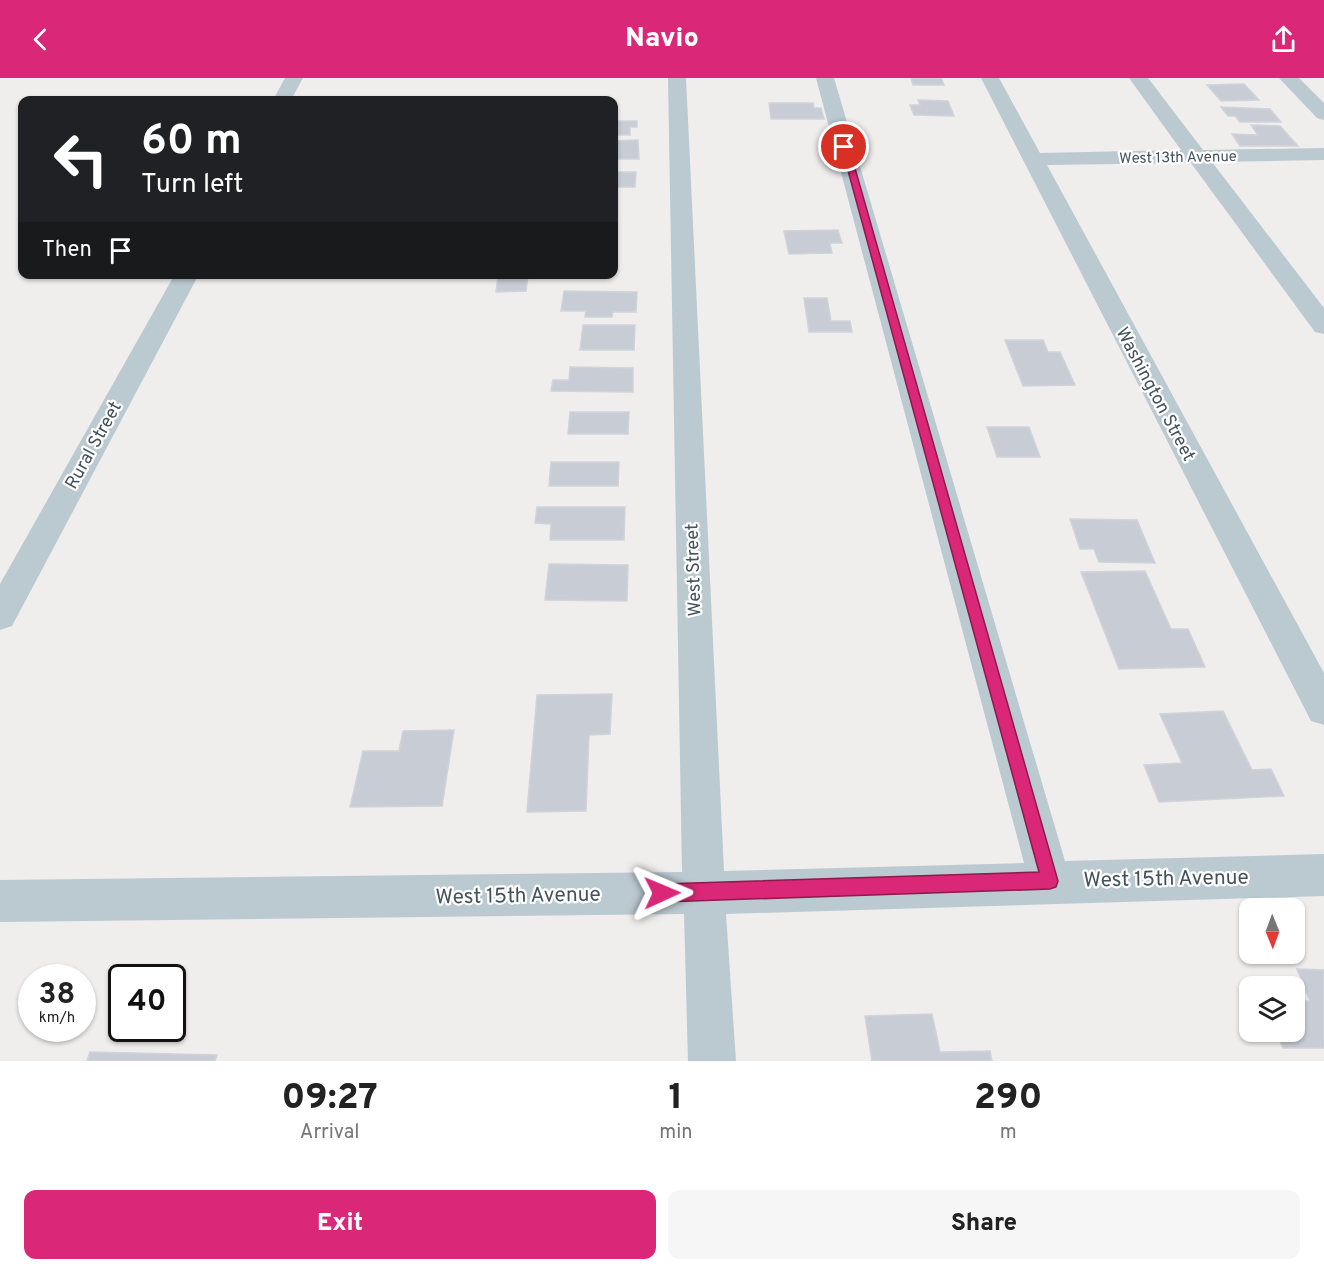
<!DOCTYPE html>
<html lang="en">
<head>
<meta charset="utf-8">
<style>
  :root { --surface:#fff; --page:#f6f6f6; --text:#222; --muted:#767676; --accent:#db2777 }
  body { margin:0; font-family:Overpass,sans-serif; background:var(--page); color:var(--text); height:100vh; display:flex; flex-direction:column; font-size:22px; white-space:nowrap }
  * { box-sizing:border-box; margin:0 }
  p { font-size:20px; color:var(--muted) }
  .icon { flex:none; width:33px; height:33px; fill:none; stroke:currentColor; stroke-width:2; stroke-linecap:round; stroke-linejoin:round }
  .map { position:relative; height:983px; overflow:hidden }
  .sheet { display:flex; flex-direction:column; background:var(--surface); flex:1 }
  .sheet>* { flex:none }
  .guide { position:absolute; left:18px; top:18px; width:600px; height:183px; border-radius:12px; box-shadow:0 2px 4px #0004; background:#202124; color:#fff; overflow:hidden }
  .needle { width:39px; rotate:179deg }
  .controls { position:absolute; left:1239px; top:820px; display:grid; gap:12px }
  .controls a { display:grid; place-items:center; width:66px; height:66px; border-radius:12px; background:var(--surface); box-shadow:0 2px 4px #0004; font-size:30px }
  .speed { position:absolute; left:18px; top:886px; display:flex; gap:12px; font-size:30px; font-weight:700; text-align:center }
  .speed>* { display:grid; place-content:center; width:78px; height:78px; border-radius:50%; background:var(--surface); box-shadow:0 2px 4px #0004; line-height:1 }
  .speed small { font-size:15px; font-weight:400 }
  .speed .limit { border:3px solid #111; border-radius:9px; background:#fff; color:#111 }
  .pin { position:absolute; display:grid; place-items:center; width:51px; height:51px; color:#fff; margin:-26px; border:3px solid #fff; border-radius:50%; box-shadow:0 2px 6px #0007 }
  .me { position:absolute; width:66px; margin:-33px; rotate:89deg; stroke-linejoin:round; filter:drop-shadow(0 0 4px #0008) }
  .turn { display:flex; align-items:center; gap:21px; height:126px; padding:0 24px; font-size:27px }
  .turn .icon { width:78px; height:78px; stroke-width:2.5 }
  .turn b { display:block; font-size:42px; line-height:51px }
  .then { display:flex; align-items:center; height:57px; padding:0 24px; background:#0003; gap:12px; font-size:22px }
  .eta { display:flex; justify-content:space-evenly; align-items:center; height:102px; text-align:center }
  .eta b { font-size:36px; font-weight:800; line-height:42px }
  .primary-button { display:flex; gap:12px; margin-top:auto; padding:12px 24px }
  .primary-button a { flex:1; height:69px; border-radius:12px; background:var(--accent); color:#fff; font-size:24px; font-weight:800; line-height:69px; text-align:center }
  .primary-button a+a { background:var(--page); color:var(--text) }
  header { display:flex; justify-content:space-between; align-items:center; height:78px; padding:0 24px; background:var(--accent); color:#fff; font-size:27px; font-weight:800 }
  .map>svg:first-child { display:block }
</style>
</head>
<body>
<header><svg class="icon" aria-label="back" viewBox="0 0 24 24"><path d="M15 5l-7 7 7 7"/></svg>Navio<svg class="icon" aria-label="share" viewBox="0 0 24 24"><path d="M12 15V3M7 8l5-5 5 5M5 13v7h14v-7"/></svg></header>
<div class="map">
<svg width="1324" height="983" viewBox="0 0 1324 983">
  <rect width="100%" height="100%" fill="#f0eded"/>
  <!-- building -->
  <path fill="#c8ccd4" stroke="#d0d3da" stroke-width="1.5" d="M911,0H941L944,7H913Z
    M1244,6L1259,22L1221,23L1207,7Z
    M918,22L948,23L954,38L914,37L910,27H920Z
    M769,25H813L814,30H821L824,41H771Z
    M1221,29L1270,31L1281,44H1240L1235,38H1228Z
    M614,43H637V49H630V57H614Z
    M1251,47L1280,48L1298,68H1240L1232,56L1258,57Z
    M638,62L639,81H614V63Z
    M614,94H636L635,109H614Z
    M838,152L842,165H830L832,175L789,176L784,153Z
    M498,198H528L526,213L496,214Z
    M564,213L637,214L636,234H613L612,239H585L586,233H561Z
    M804,220H827L831,243H850L852,254H809Z
    M583,247H635L634,272H580Z
    M1005,262H1043L1048,274H1060L1075,307L1023,308Z
    M570,289L633,290V314L551,313L553,302H569Z
    M570,334H629L628,356H568Z
    M987,349H1029L1040,379H997Z
    M551,384H619L618,408H549Z
    M537,429H625L624,462H550L551,446L535,445Z
    M1070,441L1137,442L1155,485L1099,484L1094,471H1080Z
    M549,486L628,487L627,523L545,522Z
    M1145,493L1171,551H1188L1205,589L1119,591L1081,494Z
    M612,616L610,656L589,657L586,733L527,734L537,617Z
    M1223,633L1252,692L1271,691L1284,718L1159,724L1144,687L1182,685L1160,636Z
    M454,652L442,728L350,729L363,673H399L403,653Z
    M1297,891L1324,892V970H1283L1276,954H1294V923H1310Z
    M932,936L940,974L990,973L992,983H872L865,938Z
    M90,974L217,977L215,983H87Z"/>
  <g fill="none" stroke-linecap="round" stroke-linejoin="round">
    <!-- minor -->
    <path fill="#bbc9d1" fill-rule="evenodd" d="M285,0H303L291,22H273Z
      M668,0H686L724,793L1024,785L816,0H834L1065,783L1324,776V818L726,836L736,983H688L684,836L0,844V802L682,794Z
      M981,0H999L1040,75L1181,72L1129,0H1148L1203,72L1324,70V82L1212,84L1324,230V256L1315,254L1191,85L1047,87L1324,595V647L1311,643Z
      M1279,0H1299L1324,25V42L1317,40Z
      M175,196H199L12,548L0,552V506Z"/>
  </g>
  <!-- route -->
  <path fill="#db2777" stroke="#8e194d" stroke-width="1.5" d="M841,67L849,69L1058,803L1056,809L1050,811L662,824L655,821L653,815L655,809L662,806L1039,794Z"/>
  <g text-anchor="middle" stroke-width="4.5" stroke-linejoin="round" paint-order="stroke">
    <!-- far-street labels -->
    <g font-size="15" fill="#43525c" stroke="#fff">
      <text transform="translate(1178 79) rotate(-1)" y="5">West 13th Avenue</text>
    </g>
    <!-- street labels -->
    <g font-size="18" fill="#43525c" stroke="#fff">
      <text transform="translate(1156 316) rotate(62)" y="6">Washington Street</text>
      <text transform="translate(93 367) rotate(-61)" y="6">Rural Street</text>
      <text transform="translate(693 492) rotate(-92)" y="6">West Street</text>
    </g>
    <!-- near-street labels -->
    <g font-size="21" fill="#43525c" stroke="#fff">
      <text transform="translate(1166 800) rotate(-1)" y="7">West 15th Avenue</text>
      <text transform="translate(518 817) rotate(-1)" y="7">West 15th Avenue</text>
    </g>
  </g>
</svg>
<div class="controls">
<a><svg class="needle" viewBox="-14 -14 28 28"><path d="M0-13l5 13h-10z" fill="#e53935"/><path d="M0 13l5-13h-10z" fill="#767676"/></svg></a>
<a><svg class="icon" aria-label="layers" viewBox="0 0 24 24"><path d="M12 4l9 5-9 5-9-5zM3 14l9 5 9-5"/></svg></a>
</div>
<div class="speed"><div>38<small>km/h</small></div><div class="limit">40</div></div>
<div class="pin" style="left:844px;top:69px;background:#d93025"><svg class="icon" aria-label="arrive" viewBox="0 0 24 24"><path d="M6 21V4h12l-3 4 3 4H6"/></svg></div>
<svg class="me" style="left:662px;top:815px" viewBox="-20 -20 40 40"><path d="M0-17L14 15 0 8-14 15z" fill="#db2777" stroke="#fff" stroke-width="4"/></svg>
<div class="guide">
<div class="turn"><svg class="icon" aria-label="left" viewBox="0 0 24 24"><path d="M17 20v-9H6M10 6l-5 5 5 5"/></svg><div><b>60 m</b>Turn left</div></div>
<div class="then">Then<svg class="icon" aria-label="arrive" viewBox="0 0 24 24"><path d="M6 21V4h12l-3 4 3 4H6"/></svg></div>
</div>
</div>
<section class="sheet">
<div class="eta">
<div><b>09:27</b><p>Arrival</p></div>
<div><b>1</b><p>min</p></div>
<div><b>290</b><p>m</p></div>
</div>
<div class="primary-button"><a>Exit</a><a>Share</a></div>
</section>
</body>
</html>
